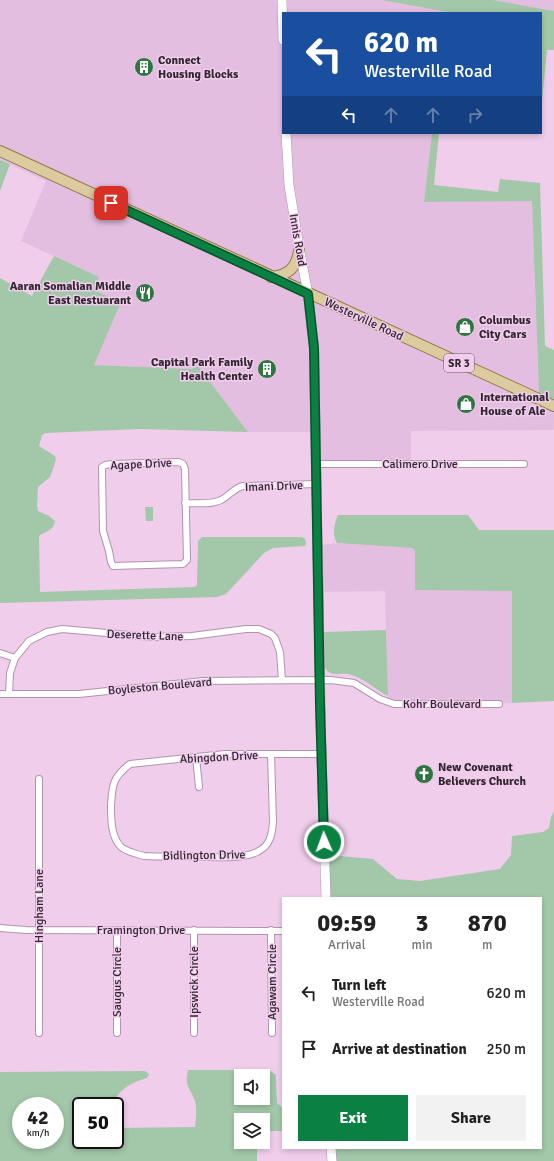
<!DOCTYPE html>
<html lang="en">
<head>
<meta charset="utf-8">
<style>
  :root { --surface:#fff; --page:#f2f2f2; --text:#222; --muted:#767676; --accent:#0b8043 }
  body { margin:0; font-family:Signika,sans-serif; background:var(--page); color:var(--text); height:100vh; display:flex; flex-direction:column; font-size:15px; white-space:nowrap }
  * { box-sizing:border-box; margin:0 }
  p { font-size:13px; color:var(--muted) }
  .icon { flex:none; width:22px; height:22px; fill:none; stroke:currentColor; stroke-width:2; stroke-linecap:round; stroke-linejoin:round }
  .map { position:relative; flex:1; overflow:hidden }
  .details { position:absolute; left:282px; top:897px; width:260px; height:252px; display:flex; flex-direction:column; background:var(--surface); border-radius:0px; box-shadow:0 2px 6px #0003 }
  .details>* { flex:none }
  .hud { position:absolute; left:282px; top:12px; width:260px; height:122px; border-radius:0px; box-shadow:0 2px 6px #0003; background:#1a4fa0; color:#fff; overflow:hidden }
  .controls { position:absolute; left:234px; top:1069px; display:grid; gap:8px }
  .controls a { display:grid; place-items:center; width:36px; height:36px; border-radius:0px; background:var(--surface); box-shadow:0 2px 6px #0003; font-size:20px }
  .speed { position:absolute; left:12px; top:1097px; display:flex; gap:8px; font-size:20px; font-weight:700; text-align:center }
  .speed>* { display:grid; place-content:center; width:52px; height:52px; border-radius:50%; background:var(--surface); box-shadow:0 2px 6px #0003; line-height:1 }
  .speed small { font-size:10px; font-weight:400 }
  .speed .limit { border:2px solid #111; border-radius:6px; background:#fff; color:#111 }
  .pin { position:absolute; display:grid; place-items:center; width:34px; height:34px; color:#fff; margin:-17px; border-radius:8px; box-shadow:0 2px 6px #0006 }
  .me { position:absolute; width:44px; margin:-22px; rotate:358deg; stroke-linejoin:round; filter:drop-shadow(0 0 3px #0008) }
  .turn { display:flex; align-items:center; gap:14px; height:84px; padding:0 16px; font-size:18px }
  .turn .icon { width:52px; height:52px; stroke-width:2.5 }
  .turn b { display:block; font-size:28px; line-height:34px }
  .lanes { display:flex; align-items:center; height:38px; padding:0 16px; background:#0003; justify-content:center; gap:20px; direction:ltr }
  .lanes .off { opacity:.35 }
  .eta { display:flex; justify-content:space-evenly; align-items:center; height:68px; text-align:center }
  .eta b { font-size:24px; font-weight:700; line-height:28px }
  .cta { display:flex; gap:8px; margin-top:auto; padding:8px 16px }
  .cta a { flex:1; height:46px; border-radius:0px; background:var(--accent); color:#fff; font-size:16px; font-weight:700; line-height:46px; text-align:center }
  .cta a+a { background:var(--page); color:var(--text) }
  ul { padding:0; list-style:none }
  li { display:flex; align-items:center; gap:12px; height:56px; padding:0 16px }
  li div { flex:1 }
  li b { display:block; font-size:15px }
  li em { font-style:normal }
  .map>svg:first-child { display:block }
</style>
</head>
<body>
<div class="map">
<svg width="554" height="1161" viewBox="0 0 554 1161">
  <rect width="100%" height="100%" fill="#efcdeb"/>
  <!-- built -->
  <path fill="#e4bee0" d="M0,0H381L453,13H283V133H432L424,202L532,200L539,394L554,400V430L411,431V460L315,461L314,432H248L198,366L191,369L94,365V289L99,277L21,241L46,181L0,160Z
    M493,0H554V11Z
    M337,543L412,548L415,551V590H512V703L400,705L388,703L385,591L317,592V546Z"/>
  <!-- green -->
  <path fill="#a3c7a9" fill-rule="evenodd" d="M381,0H493L554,11V50H547L542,102H541V13H453Z
    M432,133H439L434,185L498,192L500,179L540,183L545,346L554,350V400L539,394L532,201L424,202Z
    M0,160L10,164L0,191Z
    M54,256L99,277L94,290L121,302L94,365L191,369L198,366L248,432L139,429L46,433L42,435L39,446L55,456L56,459L52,472L50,477L38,487L37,506L38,511L49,516L55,521C54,531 45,531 39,536L40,592L195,587L197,585L198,541L202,537H302L305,539L306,543L305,546L273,548L264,553L226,594L217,597L0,603V278L32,296Z
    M145,507H153V521H146Z
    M338,515H468L479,530H554V701L512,703V591L415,590V551L412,548L337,543C332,535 334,524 338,515Z
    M386,630L388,696C374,689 363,677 348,674C340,673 329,677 325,667L324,632Z
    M554,811V1161H336L335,1148H541V898H330L329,855L373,859L397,879L420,881L500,869L511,855L512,836L543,832L549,828L551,817Z
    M188,1070H269L276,1075L277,1103L283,1108V1131H263V1120H241V1142H257V1161H0V1072L145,1071L149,1074L147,1078C127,1084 121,1089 110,1106H81V1140H115V1128L195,1127C196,1119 197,1109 195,1101C190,1086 184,1088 188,1070ZM241,1076H263V1098H241ZM21,1106H55V1140H21Z"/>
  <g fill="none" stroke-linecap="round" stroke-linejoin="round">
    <defs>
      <path id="minor" d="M179,462L183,464L185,469L187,560L183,564L113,566L111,562L109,551L103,531L102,467L105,465L112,464Z
        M317,464H524
        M185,503C196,503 211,505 221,500C229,496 234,488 243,486L317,484
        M0,653L15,658
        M0,694H79L203,681L331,680L354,683L380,699L394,704H499
        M9,694L10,673L15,658L29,641L47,632L62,629L151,637L192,636L246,629H259L271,634L275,638L280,652L282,680
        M271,754L273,822C272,835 270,846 257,852C239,861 199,856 178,856C167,856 155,857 144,856C137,854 127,852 121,847C111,837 111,819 111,806C112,785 113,777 130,764L225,754H321
        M196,757L199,787
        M0,928L26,930L283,931
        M194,930V1033
        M271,930L272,1033
        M39,1033V779
        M117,1033V930"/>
      <path id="secondary" d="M282,0L283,40
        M286,133L289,185L299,247L308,294L314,348L321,739L326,898
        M331,1148L332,1161"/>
      <path id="primary" d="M0,151L554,406
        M271,277C289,275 296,268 299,251"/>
    </defs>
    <!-- minor casing -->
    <use href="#minor" stroke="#b293af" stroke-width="8"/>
    <!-- secondary casing -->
    <use href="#secondary" stroke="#b293af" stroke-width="10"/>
    <!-- primary casing -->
    <use href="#primary" stroke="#917a4e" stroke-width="12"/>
    <!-- minor -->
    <use href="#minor" stroke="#fff" stroke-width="6"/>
    <!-- secondary -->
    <use href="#secondary" stroke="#fff" stroke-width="9"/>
    <!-- primary -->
    <use href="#primary" stroke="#dbcb9e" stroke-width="10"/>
  </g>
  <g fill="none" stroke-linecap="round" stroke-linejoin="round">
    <defs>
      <path id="route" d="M111,203L308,294L314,348L320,704L324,842"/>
    </defs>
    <!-- route casing -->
    <use href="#route" stroke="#07532c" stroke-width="10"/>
    <!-- route -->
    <use href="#route" stroke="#0b8043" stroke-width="7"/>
  </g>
  <!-- icons -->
  <defs>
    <symbol id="building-disc" viewBox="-11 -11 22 22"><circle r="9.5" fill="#2e7542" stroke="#efcdeb"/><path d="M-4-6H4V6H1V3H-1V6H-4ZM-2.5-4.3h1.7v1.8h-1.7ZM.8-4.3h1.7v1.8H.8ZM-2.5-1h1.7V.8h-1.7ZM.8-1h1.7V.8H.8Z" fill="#fff"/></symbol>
    <symbol id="restaurant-disc" viewBox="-11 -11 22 22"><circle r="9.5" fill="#2e7542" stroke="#efcdeb"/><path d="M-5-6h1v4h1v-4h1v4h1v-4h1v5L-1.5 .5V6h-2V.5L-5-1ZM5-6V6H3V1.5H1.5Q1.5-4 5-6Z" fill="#fff"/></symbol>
    <symbol id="shop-disc" viewBox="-11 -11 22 22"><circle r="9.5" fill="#2e7542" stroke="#efcdeb"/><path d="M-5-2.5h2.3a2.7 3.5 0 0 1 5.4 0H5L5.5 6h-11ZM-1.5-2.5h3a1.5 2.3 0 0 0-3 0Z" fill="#fff"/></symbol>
    <symbol id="church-disc" viewBox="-11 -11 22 22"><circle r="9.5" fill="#2e7542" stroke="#efcdeb"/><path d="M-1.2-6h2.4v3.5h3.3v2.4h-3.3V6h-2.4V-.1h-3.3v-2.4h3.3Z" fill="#fff"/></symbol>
  </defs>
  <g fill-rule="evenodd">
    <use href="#building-disc" x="133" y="56" width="22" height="22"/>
    <use href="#restaurant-disc" x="134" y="282" width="22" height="22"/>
    <use href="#shop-disc" x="454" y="316" width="22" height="22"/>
    <use href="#building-disc" x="256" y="358" width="22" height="22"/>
    <use href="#shop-disc" x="455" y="393" width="22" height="22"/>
    <use href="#church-disc" x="413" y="763" width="22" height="22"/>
  </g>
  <g text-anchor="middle" stroke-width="3" stroke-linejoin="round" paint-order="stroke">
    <!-- shield labels -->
    <rect fill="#efcdeb" stroke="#6b586a" stroke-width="1" x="444" y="354" width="30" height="18" rx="3"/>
    <g font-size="11" font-weight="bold" fill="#332632">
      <text x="459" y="367">SR 3</text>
    </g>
    <!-- poi labels -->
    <g font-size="12" font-weight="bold" fill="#332632" stroke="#efcdeb" text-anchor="start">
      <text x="158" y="64">Connect<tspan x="158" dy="14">Housing Blocks</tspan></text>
      <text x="131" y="290" text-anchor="end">Aaran Somalian Middle<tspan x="131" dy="14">East Restuarant</tspan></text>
      <text x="479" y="324">Columbus<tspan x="479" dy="14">City Cars</tspan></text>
      <text x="253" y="366" text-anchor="end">Capital Park Family<tspan x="253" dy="14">Health Center</tspan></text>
      <text x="480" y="401">International<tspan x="480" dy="14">House of Ale</tspan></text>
      <text x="438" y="771">New Covenant<tspan x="438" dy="14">Believers Church</tspan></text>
    </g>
    <!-- street labels -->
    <g font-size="12" fill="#332632" stroke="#efcdeb">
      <text transform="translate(298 240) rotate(80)" y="4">Innis Road</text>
      <text transform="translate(364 319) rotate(25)" y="4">Westerville Road</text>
      <text transform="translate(141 464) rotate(-3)" y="4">Agape Drive</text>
      <text x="420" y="468">Calimero Drive</text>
      <text transform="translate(274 486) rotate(-2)" y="4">Imani Drive</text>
      <text transform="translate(145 635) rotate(2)" y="4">Deserette Lane</text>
      <text transform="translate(160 686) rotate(-5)" y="4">Boyleston Boulevard</text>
      <text x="442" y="708">Kohr Boulevard</text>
      <text transform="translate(219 757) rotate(-3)" y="4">Abingdon Drive</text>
      <text transform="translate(204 855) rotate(-1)" y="4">Bidlington Drive</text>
      <text transform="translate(39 906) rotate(-90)" y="4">Hingham Lane</text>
      <text x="141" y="934">Framington Drive</text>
      <text transform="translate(117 982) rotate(-90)" y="4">Saugus Circle</text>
      <text transform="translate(194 982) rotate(-90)" y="4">Ipswick Circle</text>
      <text transform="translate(272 982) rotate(-90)" y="4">Agawam Circle</text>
    </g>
  </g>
</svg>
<div class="controls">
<a><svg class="icon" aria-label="sound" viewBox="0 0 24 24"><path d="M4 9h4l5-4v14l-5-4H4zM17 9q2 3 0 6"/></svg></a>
<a><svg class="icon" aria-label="layers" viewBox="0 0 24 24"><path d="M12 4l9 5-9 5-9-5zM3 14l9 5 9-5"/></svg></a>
</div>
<div class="speed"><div>42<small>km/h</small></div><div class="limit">50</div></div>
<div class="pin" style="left:111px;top:203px;background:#d93025"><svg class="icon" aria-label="arrive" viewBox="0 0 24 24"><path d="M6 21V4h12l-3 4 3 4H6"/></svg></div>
<svg class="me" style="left:324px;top:842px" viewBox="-20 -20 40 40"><circle r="17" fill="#0b8043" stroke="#fff" stroke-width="3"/><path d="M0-11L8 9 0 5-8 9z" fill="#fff"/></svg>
<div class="hud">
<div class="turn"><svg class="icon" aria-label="left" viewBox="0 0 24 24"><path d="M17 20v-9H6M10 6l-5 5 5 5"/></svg><div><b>620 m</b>Westerville Road</div></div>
<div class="lanes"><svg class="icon" aria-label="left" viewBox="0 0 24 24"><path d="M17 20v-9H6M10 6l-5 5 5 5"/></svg><svg class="icon off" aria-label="ahead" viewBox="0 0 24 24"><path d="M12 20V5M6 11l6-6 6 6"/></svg><svg class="icon off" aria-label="ahead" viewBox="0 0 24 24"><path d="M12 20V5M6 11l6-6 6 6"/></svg><svg class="icon off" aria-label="right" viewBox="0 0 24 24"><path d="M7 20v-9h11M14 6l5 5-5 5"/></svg></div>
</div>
<section class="details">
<div class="eta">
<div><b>09:59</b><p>Arrival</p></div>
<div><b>3</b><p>min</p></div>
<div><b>870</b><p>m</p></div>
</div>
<ul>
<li><svg class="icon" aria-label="left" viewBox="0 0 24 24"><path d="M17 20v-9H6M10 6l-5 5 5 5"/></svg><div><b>Turn left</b><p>Westerville Road</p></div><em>620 m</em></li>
<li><svg class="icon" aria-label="arrive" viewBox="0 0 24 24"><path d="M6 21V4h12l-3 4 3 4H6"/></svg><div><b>Arrive at destination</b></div><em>250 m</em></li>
</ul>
<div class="cta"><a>Exit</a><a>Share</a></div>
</section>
</div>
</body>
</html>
